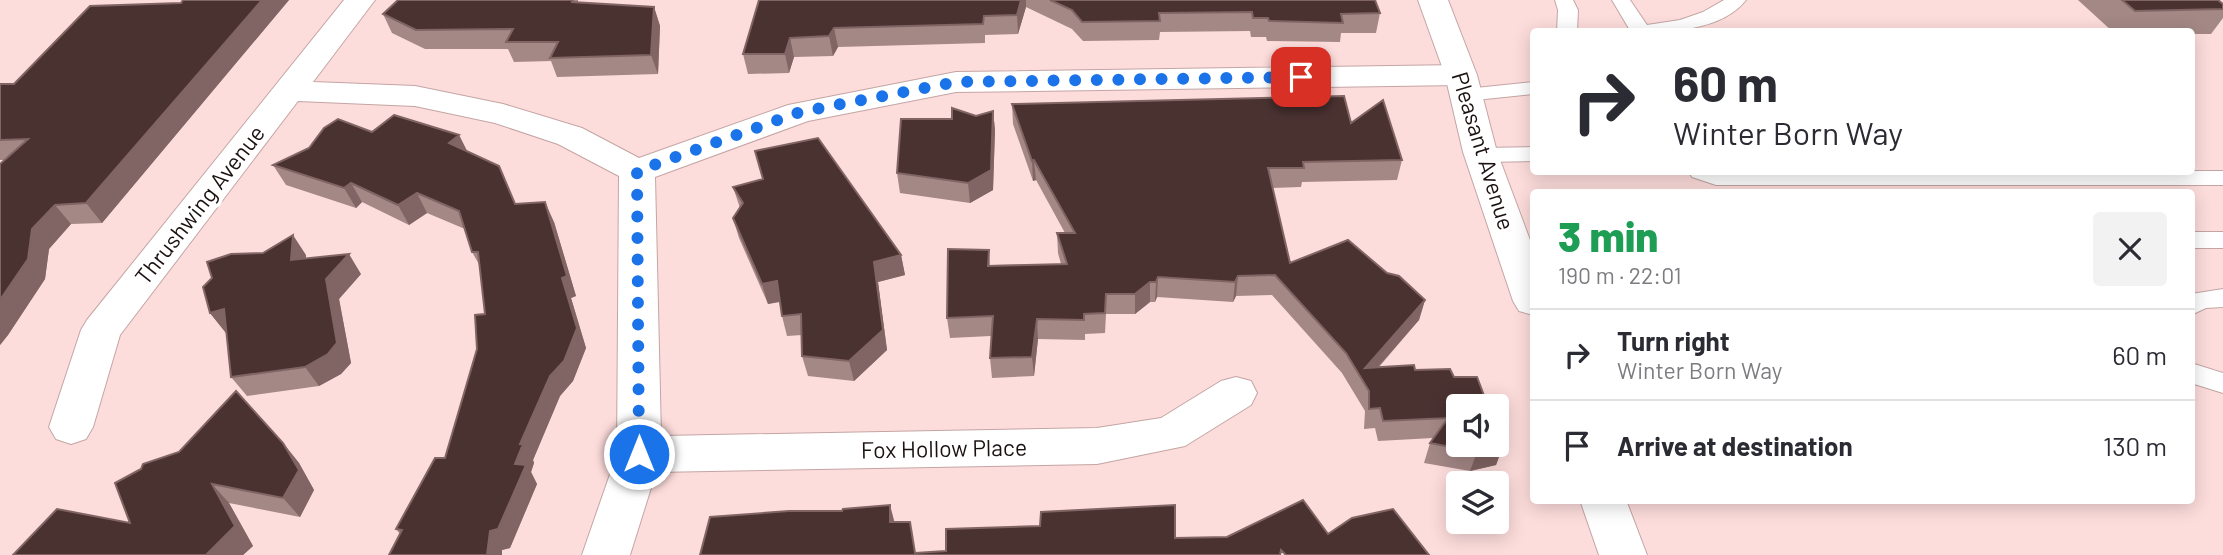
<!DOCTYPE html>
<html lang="en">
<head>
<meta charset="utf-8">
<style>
  :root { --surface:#fff; --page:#f2f2f3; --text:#2b2b33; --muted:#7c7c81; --line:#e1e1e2 }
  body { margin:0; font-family:Barlow,sans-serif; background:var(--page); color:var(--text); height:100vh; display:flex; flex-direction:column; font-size:26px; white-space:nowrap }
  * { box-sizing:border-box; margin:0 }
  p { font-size:23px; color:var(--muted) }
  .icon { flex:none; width:38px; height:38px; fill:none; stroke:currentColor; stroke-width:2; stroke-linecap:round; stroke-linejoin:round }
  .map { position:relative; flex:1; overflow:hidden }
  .sheet { position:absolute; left:1530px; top:189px; width:665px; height:315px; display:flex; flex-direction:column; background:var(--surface); border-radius:7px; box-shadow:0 4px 18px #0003 }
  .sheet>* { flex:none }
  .banner { position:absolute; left:1530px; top:28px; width:665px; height:147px; border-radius:7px; box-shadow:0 4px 18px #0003; background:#fff; color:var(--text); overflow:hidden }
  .buttons { position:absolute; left:1446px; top:394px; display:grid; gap:14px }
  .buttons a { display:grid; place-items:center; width:63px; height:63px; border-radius:7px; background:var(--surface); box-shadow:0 4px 18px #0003; font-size:35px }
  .pin { position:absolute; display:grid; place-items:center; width:60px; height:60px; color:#fff; margin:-30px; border-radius:14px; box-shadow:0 4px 10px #0006 }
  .me { position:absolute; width:77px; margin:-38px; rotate:0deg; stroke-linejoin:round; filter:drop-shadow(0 0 5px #0008) }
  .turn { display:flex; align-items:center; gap:24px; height:147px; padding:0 28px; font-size:32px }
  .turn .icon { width:91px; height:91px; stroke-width:2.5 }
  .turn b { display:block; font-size:49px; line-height:60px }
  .round { display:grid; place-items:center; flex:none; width:74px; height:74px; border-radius:7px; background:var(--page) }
  .headline { display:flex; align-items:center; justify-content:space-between; height:119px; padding:0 28px }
  h1 { font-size:42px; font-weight:800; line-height:52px; color:#1e9e55 }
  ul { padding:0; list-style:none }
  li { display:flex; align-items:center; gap:21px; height:91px; padding:0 28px; border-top:2px solid var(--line) }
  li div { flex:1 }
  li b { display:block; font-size:26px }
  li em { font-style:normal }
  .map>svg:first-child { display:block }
</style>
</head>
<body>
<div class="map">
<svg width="2223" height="555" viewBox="0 0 2223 555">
  <rect width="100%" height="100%" fill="#fddddc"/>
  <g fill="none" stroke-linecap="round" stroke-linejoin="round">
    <defs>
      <path id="service" d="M1555,0H1573L1578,10L1577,32H1557L1558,10Z
        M1612,0H1630L1647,25L1680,20L1703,12L1724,0H1746C1721,32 1667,32 1631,32Z
        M1533,82V94L1466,101L1459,99L1456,95L1459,91L1466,89Z
        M1533,147V161L1481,162L1473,160L1470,155L1473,150L1481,148Z
        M2223,171V185H1716L1692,177L1689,172Z
        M2191,232H2223V248H2191Z
        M2223,289V307L2206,308L2191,315V294Z
        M2191,363L2223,373V393L2191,383Z"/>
      <path id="minor" d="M344,0H375L313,82L415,86L503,104L582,128L639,158L788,105L956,72L1461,65L1472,68L1477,75L1472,82L1461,85L956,92L808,121L655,177L661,436L1097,428L1161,418L1221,381L1236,377L1251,381L1257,393L1251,405L1185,446L1097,464L656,472L630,555H582L617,454L619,176L558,144L495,123L415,106L298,101L120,335L93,427L86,439L71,444L56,439L49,427L81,330L87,320Z"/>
      <path id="tertiary" d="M1418,0H1448L1477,75L1497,152L1533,248V315L1519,311L1513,301L1463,152L1445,75Z
        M1580,500H1626L1647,555H1599Z"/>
    </defs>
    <!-- service casing -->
    <use href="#service" stroke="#c4a5a4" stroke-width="2"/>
    <!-- minor casing -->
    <use href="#minor" stroke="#c4a5a4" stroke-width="2"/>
    <!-- tertiary casing -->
    <use href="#tertiary" stroke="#c4a5a4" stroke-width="2"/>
    <!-- service -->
    <use href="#service" fill="#fff" fill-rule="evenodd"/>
    <!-- minor -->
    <use href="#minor" fill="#fff" fill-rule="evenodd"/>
    <!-- tertiary -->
    <use href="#tertiary" fill="#fff" fill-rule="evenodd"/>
  </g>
  <!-- wall -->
  <path fill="#a48886" d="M183,0H289L102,223L71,224L49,249L45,279L8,335L0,345V164L5,160H0V84H14L181,3Z
    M398,0H578V2L654,7L660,26L658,74L557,77L551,61L514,62L508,49H425L392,33L383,14Z
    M759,0H1375L1380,13L1376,33H1341L1340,42L1267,41L1266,37H1251L1250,31L1160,32L1159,40L1083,41L1072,29L1026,7L1018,34L985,35V43L838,47L833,56L794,57L789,73L748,74L743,54Z
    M2078,0H2218L2223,4V18L2211,34H2191V32H2113Z
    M1012,104L1351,123L1402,160L1397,180L1302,182L1301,187L1272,188L1290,263L1387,273L1425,300L1419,320L1379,367L1415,370L1454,377L1503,446L1496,465L1470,471L1424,463L1430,443L1433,438L1378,441L1375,428L1364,429L1365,411L1342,373L1272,295L1236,296L1233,302L1157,297L1155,302H1150L1135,314H1106L1105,333L1085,334V340L1038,339L1034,376L992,378L990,358L991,336L950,338L947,318L989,250L990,265L1061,264L1058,253L1057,233H1065L1036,180L1033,181L1013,124Z
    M993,111L995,130L993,190L970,203L900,193L897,173L952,119L976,116Z
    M372,132L459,135L467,151L516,204L554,222L576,296L571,298L586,348L573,381L560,396L533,460L534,463L531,472L537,484L510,548L502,550V555H389L400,534L396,529L445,458L477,349L485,314L480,266L472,252L465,229L427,213L409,225L362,202L356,208L286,185L273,165Z
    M733,187L901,255L905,275L878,282L887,350L854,381L808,376L802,356V335L787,336L782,316L780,302L768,304L739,238L733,218L740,208Z
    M306,255V258L361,274L339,299L351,363L341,374L319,386L247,396L231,377L227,333H226L210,313Z
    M283,443L299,463L314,490L300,517L229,503L253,546L243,555H13L130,523Z"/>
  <!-- shaded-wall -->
  <path fill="#806564" d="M262,0H289L102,223L86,203Z
    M1021,0H1026V7L1018,34L1017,15Z
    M654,7L660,26L658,74L651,55Z
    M834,28L838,47L833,56L829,36Z
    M790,38L794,57L789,73L785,54Z
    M993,111L995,130L993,190L970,203L968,183Z
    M459,135L469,155L449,143Z
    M1034,160L1036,180L1033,181L1032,161Z
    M351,183L362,202L356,208L344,188Z
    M417,193L427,213L409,225L398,205Z
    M545,202L554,222L576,296L571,298L586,348L573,381L560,396L533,460L534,463L531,472L537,484L510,548L502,550V555H487L490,531L515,464L562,278Z
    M55,205L71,224L49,249L45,279L8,335L0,345V300L32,229Z
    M293,235L306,255L305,280L291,260Z
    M349,254L361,274L339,299L351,363L341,374L319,386L305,367L326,279Z
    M901,255L905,275L878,282L887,350L854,381L849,361L874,262Z
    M1238,276L1236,296L1233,302L1235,282Z
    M1158,277L1157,297L1155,302L1156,282Z
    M777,281L783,301L768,304L762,284Z
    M1150,282V302L1135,314V294Z
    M1425,300L1419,320L1364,383L1365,368Z
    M224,309L239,329L226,333L210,313Z
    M1037,319L1038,339L1034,376L1032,357Z
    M283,443L299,463L314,490L300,517L283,498Z
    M1503,446L1496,465L1470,471L1477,452Z
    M212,484L229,503L253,546L243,555H206Z
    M890,505L895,524L890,522Z"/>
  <!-- building -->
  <path fill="#4a3231" stroke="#806564" stroke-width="2" d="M183,0H262L86,203L55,205L32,229L28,259L0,300V164L28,139L0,140V84H14L90,6L181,3Z
    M398,0H573L572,2L654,7L651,55L550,58L558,42H506L513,29L416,30L383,14Z
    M759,0H1021L1017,15L984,16L983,24L834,28L829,36L790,38L785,54H743Z
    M1050,0H1375L1380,13L1341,14L1343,23L1269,21L1268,18H1253L1252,12L1159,13L1160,21L1082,22L1072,10Z
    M2122,0H2218L2223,4V9L2135,11Z
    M1344,96L1351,123L1383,100L1402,160L1303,162L1304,168H1268L1290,263L1348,240L1387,273L1399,276L1425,300L1365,368L1414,365L1415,370L1450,369L1454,377H1477L1488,406H1458V444H1496V428L1503,446L1477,452L1430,443L1448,418L1383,421L1380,408L1369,409V391L1346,353L1275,275L1238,276L1235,282L1158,277L1156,282H1150L1135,294H1106L1105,313L1084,314V320L1037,319L1032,357L990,358L993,316L947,318L948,249L989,250L988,266L1067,264L1057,233H1075L1034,160L1032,161L1012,104Z
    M952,108L976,116L993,111L991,170L968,183L897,173L901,119H952Z
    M394,115L459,135L449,143L499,166L515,204L545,202L567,276L562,278L577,328L564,361L550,376L520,444H523L515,464L526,465L498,529L490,531L487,555H389L402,530L396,529L435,458H445L477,349L475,315L485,314L478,252H472L459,211L417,193L398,205L351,183L344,188L273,165L309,148L324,128L338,119L372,132Z
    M818,138L901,255L874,262L883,330L849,361L802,356L801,314L782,316L777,281L762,284L733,218L743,203L733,187L763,179L755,151Z
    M293,235L291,260L349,254L326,279L337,343L328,354L305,367L231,377L224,309L210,313L203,287L212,278L207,262L231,254L263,253Z
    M236,391L283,443L299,470L283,498L212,484L235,526L206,555H13L57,509L130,523L115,483L141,469L143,464L179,452Z
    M1303,500L1328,534L1352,518L1393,509L1429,555H1286L1281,550L1280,555H700L710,517L789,511H842L843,509L890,505V522H910L915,553L946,551V529L1040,526L1041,512L1175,505V538L1227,537Z"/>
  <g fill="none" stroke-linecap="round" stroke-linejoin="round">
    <!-- route -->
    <path stroke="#1a73e8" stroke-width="12" stroke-dasharray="0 21.6" d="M639,454L637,171L800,112L956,82L1301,77"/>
  </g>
  <g text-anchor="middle" stroke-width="7" stroke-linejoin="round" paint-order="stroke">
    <!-- street labels -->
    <g font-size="23" fill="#1c1111" stroke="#fff">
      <text transform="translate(1483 151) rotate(73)" y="8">Pleasant Avenue</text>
      <text transform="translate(200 205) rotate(-52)" y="8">Thrushwing Avenue</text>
      <text transform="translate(944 449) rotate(-1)" y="8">Fox Hollow Place</text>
    </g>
  </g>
</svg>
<div class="buttons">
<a><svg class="icon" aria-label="sound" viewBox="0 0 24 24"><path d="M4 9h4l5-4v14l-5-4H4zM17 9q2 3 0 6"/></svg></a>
<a><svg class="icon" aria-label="layers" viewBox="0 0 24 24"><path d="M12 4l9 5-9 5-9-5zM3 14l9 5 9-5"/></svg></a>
</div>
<div class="pin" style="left:1301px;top:77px;background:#d93025"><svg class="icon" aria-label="arrive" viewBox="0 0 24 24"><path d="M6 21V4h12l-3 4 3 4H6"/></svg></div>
<svg class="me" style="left:639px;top:454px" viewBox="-20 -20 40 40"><circle r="17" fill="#1a73e8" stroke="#fff" stroke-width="3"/><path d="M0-11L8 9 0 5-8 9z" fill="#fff"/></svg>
<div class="banner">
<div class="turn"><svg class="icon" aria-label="right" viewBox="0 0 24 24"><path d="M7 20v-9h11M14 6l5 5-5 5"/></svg><div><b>60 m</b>Winter Born Way</div></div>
</div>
<section class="sheet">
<div class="headline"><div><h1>3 min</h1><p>190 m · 22:01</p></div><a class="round"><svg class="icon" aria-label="close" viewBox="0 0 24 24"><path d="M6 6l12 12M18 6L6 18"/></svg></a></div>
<ul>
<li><svg class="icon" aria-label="right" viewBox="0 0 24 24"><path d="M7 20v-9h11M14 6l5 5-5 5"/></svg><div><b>Turn right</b><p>Winter Born Way</p></div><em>60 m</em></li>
<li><svg class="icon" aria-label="arrive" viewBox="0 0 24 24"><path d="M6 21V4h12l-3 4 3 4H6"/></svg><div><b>Arrive at destination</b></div><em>130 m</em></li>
</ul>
</section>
</div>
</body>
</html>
